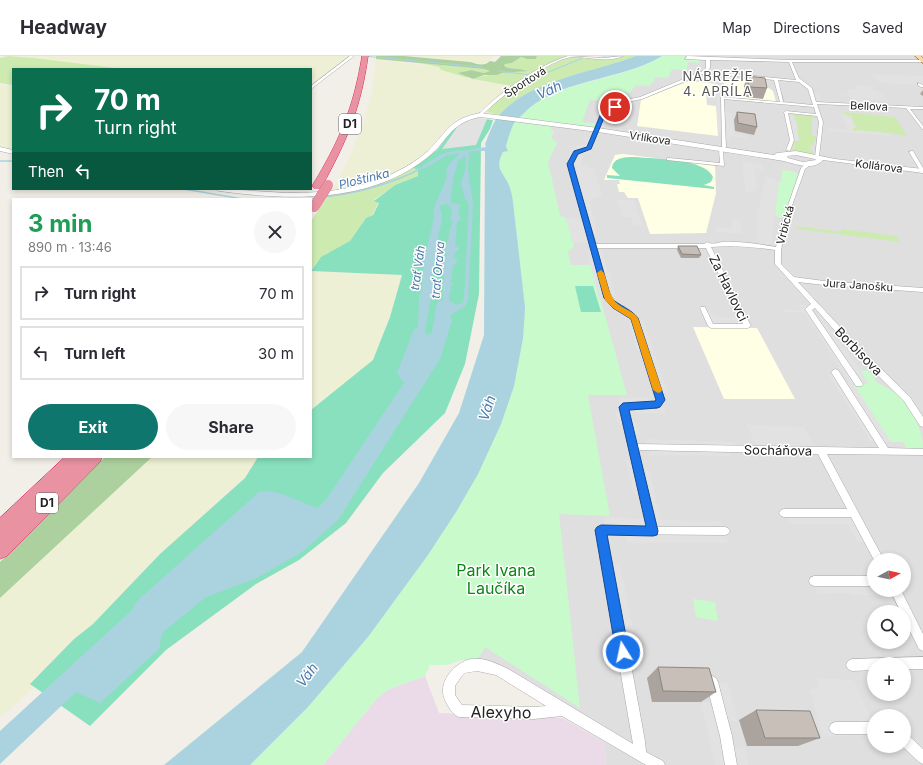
<!DOCTYPE html>
<html lang="en">
<head>
<meta charset="utf-8">
<style>
  :root { --surface:#fff; --page:#f7f7f7; --text:#2b2b33; --muted:#7c7c81; --line:#e1e1e2; --accent:#0f766e }
  body { margin:0; font-family:Inter,sans-serif; background:var(--page); color:var(--text); height:100vh; display:flex; flex-direction:column; font-size:15px; white-space:nowrap }
  * { box-sizing:border-box; margin:0 }
  p { font-size:13px; color:var(--muted) }
  .icon { flex:none; width:22px; height:22px; fill:none; stroke:currentColor; stroke-width:2; stroke-linecap:round; stroke-linejoin:round }
  .map { position:relative; flex:1; overflow:hidden }
  .side { position:absolute; left:12px; top:142px; width:300px; height:260px; display:flex; flex-direction:column; background:var(--surface); border-radius:0px; box-shadow:0 2px 6px #0003 }
  .side>* { flex:none }
  .banner { position:absolute; left:12px; top:12px; width:300px; height:122px; border-radius:0px; box-shadow:0 2px 6px #0003; background:#0b6e4f; color:#fff; overflow:hidden }
  .needle { width:26px; rotate:82deg }
  .buttons { position:absolute; left:867px; top:497px; display:grid; gap:8px }
  .buttons a { display:grid; place-items:center; width:44px; height:44px; border-radius:50%; background:var(--surface); box-shadow:0 2px 6px #0003; font-size:20px }
  .pin { position:absolute; display:grid; place-items:center; width:34px; height:34px; color:#fff; margin:-17px; border:2px solid #fff; border-radius:50%; box-shadow:0 1px 4px #0007 }
  .me { position:absolute; width:44px; margin:-22px; rotate:350deg; stroke-linejoin:round; filter:drop-shadow(0 0 3px #0008) }
  .turn { display:flex; align-items:center; gap:14px; height:84px; padding:0 16px; font-size:18px }
  .turn .icon { width:52px; height:52px; stroke-width:2.5 }
  .turn b { display:block; font-size:28px; line-height:34px }
  .then { display:flex; align-items:center; height:38px; padding:0 16px; background:#0003; gap:8px; font-size:15px }
  .round { display:grid; place-items:center; flex:none; width:42px; height:42px; border-radius:21px; background:var(--page) }
  .headline { display:flex; align-items:center; justify-content:space-between; height:68px; padding:0 16px }
  h1 { font-size:24px; font-weight:700; line-height:30px; color:#1e9e55 }
  .button { display:flex; gap:8px; margin-top:auto; padding:8px 16px }
  .button a { flex:1; height:46px; border-radius:24px; background:var(--accent); color:#fff; font-size:16px; font-weight:700; line-height:46px; text-align:center }
  .button a+a { background:var(--page); color:var(--text) }
  ul { padding:0; list-style:none }
  li { display:flex; align-items:center; gap:12px; height:54px; margin:0 8px 6px; padding:0 8px; border:2px solid var(--line); border-radius:0px }
  li div { flex:1 }
  li b { display:block; font-size:15px }
  li em { font-style:normal }
  header { display:flex; align-items:center; gap:24px; box-sizing:border-box; height:56px; padding:0 20px; background:var(--surface); border-bottom:1px solid var(--line) }
  header strong { font-size:19px }
  nav { display:flex; gap:22px; margin-inline-start:auto; font-size:14px }
  .map>svg:first-child { display:block }
</style>
</head>
<body>
<header>
<strong>Headway</strong>
<nav><a>Map</a><a>Directions</a><a>Saved</a></nav>
</header>
<div class="map">
<svg width="923" height="709" viewBox="0 0 923 709">
  <rect width="100%" height="100%" fill="#f2efe9"/>
  <!-- residential -->
  <path fill="#e0dfdf" fill-rule="evenodd" d="M686,0H923V709H606L604,686L419,571L542,73L563,55ZM874,504H904V534H874ZM874,556H904V586H874ZM874,608H904V638H874ZM874,660H904V690H874Z"/>
  <!-- industrial -->
  <path fill="#ebdbe8" d="M425,620L439,657L563,662L604,686L606,709H323L377,642L389,633Z"/>
  <!-- education -->
  <path fill="#ffffe5" d="M723,22L750,24L764,29L773,35L776,46L726,41Z
    M689,25L717,28V38L706,37L707,49L716,50L718,80L637,70L641,44Z
    M623,98L715,110L716,137L706,177L650,178L638,142H628L624,136H619L617,128H620L619,124H604L615,99Z
    M693,271L757,272L795,343H724Z"/>
  <!-- farmland -->
  <path fill="#eef0d5" d="M16,0H349L311,30V13H124Z
    M404,0H495L487,7L479,8L470,6Z
    M376,3L439,11L441,14L468,22L512,30L476,57L455,64L427,96L403,113L378,123L352,131L332,134L347,107L364,65L372,34Z
    M0,29L13,30V94L0,92Z
    M311,215L402,219L390,261L373,304L311,354Z
    M152,401H258L245,422L160,498L93,568L74,583L30,627L35,631L0,662V542Z"/>
  <!-- grass -->
  <path fill="#cdebb0" d="M8,0L34,2L124,13H13V29L0,27V2Z
    M537,0H566L512,30L473,23C490,17 508,18 527,14L507,12L503,10L505,8L512,7L521,1L527,3H536Z
    M619,0H636C598,15 555,20 520,42C512,46 505,53 499,59L487,56C496,41 548,8 566,3C579,0 593,2 606,4L603,2Z
    M419,7L484,13L491,15L484,17L470,14L459,17L466,19L468,22L441,14L439,11Z
    M844,56L895,61L907,80L888,77L854,75L852,72H856L851,61H847H852L851,59H845Z
    M792,58L812,59L817,62H812V79L816,80L817,85H814V89L811,88L810,94L813,95V98L796,96L792,93L794,89V85H799L795,68L790,59Z
    M413,112L418,114V120L395,129L374,144L379,146L372,159L366,162L350,185L339,193L328,197L316,207L311,215V165L329,138L397,120Z
    M797,170L842,176L841,173L897,180L900,186L797,173Z"/>
  <!-- forest -->
  <path fill="#add19e" d="M376,0H404L470,6C477,8 484,11 490,5L495,6L501,0H537L536,3H527L521,1L512,7L505,8L504,10C510,14 520,12 528,15L502,17L497,19H484L473,23L458,17L471,14L484,17L490,15L484,13L376,3Z
    M105,401H152L0,542V506Z"/>
  <!-- park -->
  <path fill="#c8facc" d="M662,0H693L699,3V7L688,6L687,14L672,13L668,22L655,21L653,26L650,30L635,29L633,33L629,37L617,36L615,45L590,44L582,66L598,68L595,71L519,62C524,57 528,51 535,47C573,23 623,24 662,0Z
    M516,65L552,70L551,75H554L551,83L555,84L557,87L548,106L560,159L566,162L574,190L568,196L571,209H591L627,339H588L610,460L559,458L580,652L485,591L477,604H461L447,609H430L425,620L389,633L377,642L323,709H250L308,651L368,581L428,499L456,456L478,418L501,368L514,330L523,282L525,252L513,146C512,139 511,133 508,127C501,114 495,111 503,96L508,95C504,86 510,72 516,65Z
    M784,114L795,116L798,118L784,161L780,162L775,159L779,125H781L782,115Z
    M868,314C872,318 877,326 878,327C884,331 890,332 896,338C911,350 923,373 923,392L921,393H907L903,386H891L852,327L868,328L860,315Z
    M693,543L715,546L718,565L696,561Z"/>
  <!-- pitch -->
  <path fill="#88e0be" d="M471,62L493,64L490,73L481,87L479,238L465,308L445,357L383,417L346,467L299,504L256,528L166,594L90,670L30,628L74,583L93,568L160,498L245,422L258,401H311V354L373,304L390,261L402,219L311,215L321,201L350,185L366,162L373,159L379,147L374,145L395,129L418,120V114L413,112L437,94L459,66Z
    M635,101C653,103 705,102 713,121L711,126L704,129L714,131V133L607,122V119L620,120L612,112C613,101 626,101 635,101Z
    M575,230H593L601,256H581Z"/>
  <!-- parking -->
  <path fill="#e2e2e2" d="M871,18L923,20V29L880,27Z
    M856,29L872,30L873,31H870L871,34H877L889,45L862,42L867,47L887,49L856,47L849,40L818,37L821,45H816L814,37H817L850,39L847,33H862L857,32Z
    M716,39H722L720,42L721,77H718Z
    M782,54L811,57L812,59L790,58L794,60L797,68L799,85L790,84Z
    M725,56L732,57L734,78L746,80L747,82L730,80V84H727Z
    M841,58L851,61L856,72H852L854,75H857L856,74L888,77L890,80L827,75L826,72L848,74Z
    M474,62L487,63L476,89L442,93L458,70L462,66Z
    M586,81L595,83L590,97H580V98L583,99L581,110H587V112H593L603,141H593L594,145H590L597,177L591,178L571,106L567,105L572,93H575L577,89L589,90L590,87L584,86Z
    M742,105L761,108L764,114L755,113L757,129L756,135L746,136Z
    M766,120L779,125L771,188H764L758,185L757,160Z
    M617,144H633L643,170H634L631,161H623Z
    M566,162L585,163L592,187H574Z
    M732,163L740,164L742,178L716,176L715,171L732,173Z
    M587,194H602L616,241L607,244H599Z
    M799,249H806L816,260L821,261L859,312L869,328L853,327L891,386H884L846,327L849,326L844,318L804,256H783L782,254H800Z
    M701,254H711L714,261H743L749,272H709Z
    M637,264H643L668,337H660L647,295L637,294L629,267H634Z
    M828,318H834L877,385H870Z
    M618,342H648L652,352H665L667,357L637,358L634,347H619Z
    M615,354L623,355L630,365H635L639,378H632L641,415H649L661,464L721,465L729,487H627L624,471L605,470L604,461L647,463L641,439L634,438L626,404H630L626,388H629L624,369H618Z
    M747,369L804,371L814,390L756,389Z
    M646,383L734,386L738,394L729,395L730,400L650,399Z
    M786,459H852L867,486H858L848,468H790Z
    M596,476L605,477L611,509H620L638,597H627L633,630L623,631Z
    M813,527H874V534H892L903,556H893L884,539H851L850,537L818,538Z
    M816,622L854,624L874,669V679L822,681L810,633H819Z
    M707,627H728L738,665H728L734,690L745,692L748,709H715L701,646L711,647Z"/>
  <!-- water -->
  <path fill="#aad3df" fill-rule="evenodd" d="M636,0H662C621,25 556,23 523,58C519,62 515,65 513,69C510,76 508,83 506,90L508,95L503,96C495,111 501,114 508,127C511,133 512,139 513,146L525,252L523,282L514,330L501,368L478,418L456,456L428,499L368,581L308,651L250,709H164L302,596L419,427L459,357L484,279L485,95H471L469,97L468,114L473,148L468,245L465,250L451,259L450,261L452,264L440,303L338,464L302,496L257,522L206,541L162,577L159,593L100,647L76,636L0,708V675L132,554L137,545L259,436C275,432 300,446 317,452L326,444L404,327L397,317L414,273L418,272L419,240L422,233L424,205L434,162C431,144 451,126 446,114L449,109H448L460,97H457L448,99V97L486,91L485,88C489,79 493,65 500,58C532,23 592,17 636,0ZM462,100L466,101L465,114L461,127L464,140L469,149L464,242L462,247L456,249L449,244V237L451,236L450,230L453,229L451,225L453,210L458,205L454,201L455,197L460,192L455,190L457,166L461,163L458,157L460,149L450,146L454,120L458,105L461,103H463ZM447,148C454,153 451,158 450,164L453,166C448,174 450,186 444,193L447,200L442,202L441,206L443,210L444,226L440,227V229L443,230V243L437,247L432,276L428,279L425,276L433,231L431,218L434,205L437,204C440,196 437,191 438,182C439,172 446,161 439,152L441,149Z"/>
  <g fill="none" stroke-linecap="round" stroke-linejoin="round">
    <!-- stream-far1 -->
    <path stroke="#aad3df" stroke-width="1" d="M363,0L482,11
      M602,0H616
      M498,15L539,20L583,2"/>
    <!-- stream -->
    <path stroke="#aad3df" stroke-width="1.5" d="M0,105H13
      M184,133L243,143
      M323,141C359,137 392,128 424,111
      M307,143L316,142"/>
    <!-- canal -->
    <path fill="#aad3df" fill-rule="evenodd" d="M459,94L461,95V97L447,99L426,112L421,111L444,97Z"/>
    <defs>
      <path id="pedestrian" d="M918,27L923,29V31H921L918,29Z"/>
      <path id="minor" d="M350,0H354L311,33V30Z
        M568,0L603,2L623,0C606,8 588,0 571,1C545,6 500,41 481,60L478,59C498,37 540,8 568,0Z
        M687,0L790,4H923V6H792L799,22L812,32L816,46L923,51V53H910L923,70V74L906,52L817,48L823,66L819,101L817,102L815,101L819,66L817,60L788,57L794,84L790,95L786,94L790,84L784,56L786,55L816,58L814,51L724,43L726,91L723,94L724,110L667,104V102H669L720,107L719,94L722,91L721,41L780,46L774,24L724,19L723,17L796,24L789,6L710,4V12L705,17L642,43L622,47L614,53L606,57L591,92L578,98L572,108L596,188H704L707,186C712,189 717,187 722,186C740,185 759,188 776,191L784,161L801,112L806,107H810V109L805,113C796,139 779,180 781,208L794,221L824,225L923,232V236L824,229L798,226L856,288L910,341L923,361V371L920,370L904,345L850,292L815,252L812,254L863,328L862,330H856L805,253L811,248L775,208V194C754,191 733,189 711,191L751,270L748,272H711L708,270L700,252L701,251H705L713,268H743L706,192H597C601,207 606,237 617,248C623,254 632,255 637,262L664,344L660,351L657,352L628,354L636,388L879,392L831,316L835,313L838,314L888,392L923,393V399L827,398L884,504H874L851,461H784L781,460L779,457L781,454L784,453H847L818,398L638,394L657,471H725L728,472L730,475L728,478L725,479L607,478L645,685L646,696L663,705L665,709H646L562,660L534,663L459,661C454,659 451,655 448,650C446,646 443,641 443,636C442,621 457,606 471,603C485,601 498,608 510,614L633,688L596,474L598,471L601,470L647,471L619,351L623,348L655,346L656,344L631,263L628,260L614,252L605,242L568,108L574,96L587,91L606,44L609,45L607,53L620,45L640,41L703,15L706,12V4L685,3ZM778,24L799,26L808,33L813,49L782,46L783,45ZM477,615L496,619L546,650L534,651L462,649L455,639V630L461,621L465,617Z
        M911,95H913L923,112V117L921,116L909,96Z
        M814,520H874V530H814L810,528L809,525L810,522Z
        M890,534H901L923,578V595L919,593L904,563V556H901Z
        M923,601V613H904V608H874V614L852,615L848,613L846,609L848,605L852,603Z
        M712,620L716,622L718,626L732,680L737,709H725L720,680L706,626L708,622Z
        M835,666H874V678H835L831,676L829,672L831,668Z
        M904,677L908,679L923,693V708L919,706L902,690H904Z"/>
      <path id="tertiary" d="M480,57L598,72L774,99L777,97L796,95L835,103L923,113V117L823,104C814,115 795,108 784,105L598,76L480,61C448,67 447,88 424,104C366,148 287,144 219,135L216,133C234,133 252,135 270,136C313,139 359,135 398,115C408,110 419,103 428,95C448,75 449,63 480,57ZM796,99L815,103L816,104L803,106L788,102L787,100Z
        M0,91L13,94V98L0,95Z"/>
      <path id="primary" d="M915,0H921L923,2V7Z"/>
      <path id="motorway" d="M362,0H368C361,51 347,85 322,130L320,132H314L312,130C339,86 354,51 362,0Z
        M65,401H102L100,406L7,500L0,503V462Z"/>
    </defs>
    <!-- pedestrian casing -->
    <use href="#pedestrian" stroke="#a9a9a9" stroke-width="1"/>
    <!-- minor casing -->
    <use href="#minor" stroke="#a9a9a9" stroke-width="1"/>
    <!-- tertiary casing -->
    <use href="#tertiary" stroke="#a9a9a9" stroke-width="1"/>
    <!-- primary casing -->
    <use href="#primary" stroke="#a06b00" stroke-width="1"/>
    <!-- motorway casing -->
    <use href="#motorway" stroke="#dc2a67" stroke-width="1"/>
    <!-- pedestrian -->
    <use href="#pedestrian" fill="#fff" fill-rule="evenodd"/>
    <!-- minor -->
    <use href="#minor" fill="#fff" fill-rule="evenodd"/>
    <!-- tertiary -->
    <use href="#tertiary" fill="#fff" fill-rule="evenodd"/>
    <!-- primary -->
    <use href="#primary" fill="#fcd6a4" fill-rule="evenodd"/>
    <!-- motorway -->
    <use href="#motorway" fill="#e892a2" fill-rule="evenodd"/>
    <defs>
      <path id="motorway-bridge" d="M314,151L328,129"/>
    </defs>
    <!-- motorway-bridge casing -->
    <use href="#motorway-bridge" stroke="#dc2a67" stroke-width="10" stroke-linecap="butt"/>
    <!-- motorway-bridge -->
    <use href="#motorway-bridge" stroke="#e892a2" stroke-width="10"/>
  </g>
  <!-- wall -->
  <path fill="#aba49e" d="M747,20L767,32L763,43L746,41L744,30Z
    M923,34V40L920,38Z
    M737,56L757,71L754,79L735,75L734,64Z
    M678,190L701,199L699,202H681L677,194Z
    M658,611L716,636L701,646H652L647,622Z
    M756,654L820,682L798,690H747L739,664Z"/>
  <!-- building -->
  <path fill="#c7bfb8" stroke="#8b8681" d="M747,20L765,22L767,32L749,31Z
    M737,56L755,58L757,71L738,67Z
    M678,190H697L701,199L682,198Z
    M658,611L709,612L716,636L663,635Z
    M756,654L810,655L820,682H765Z"/>
  <!-- route -->
  <path fill="#1a73e8" stroke="#114b97" d="M613,50L617,51L606,57L591,93L578,98L573,108L611,242C620,250 631,253 638,262L665,344L660,351L657,352L629,354L658,475L657,479L653,480L607,479L629,596L627,600L623,602L618,600L616,596L595,474L597,471L601,469L646,470L619,351L623,347L655,345L656,344L631,263L613,252L604,242L567,108L574,95L587,91L602,55Z"/>
  <!-- slow -->
  <path fill="#f59e0b" d="M601,214L604,217C608,228 609,242 619,249C626,254 633,255 638,262L662,334L661,336L658,337L653,334L631,263L613,252L605,244L597,217Z"/>
  <g text-anchor="middle" stroke-width="3" stroke-linejoin="round" paint-order="stroke">
    <!-- far-street labels -->
    <g font-size="11" fill="#222" stroke="#fff">
      <text transform="translate(525 26) rotate(-33)" y="4">Športová</text>
      <text transform="translate(869 50) rotate(2)" y="4">Bellova</text>
      <text transform="translate(650 82) rotate(8)" y="4">Vrlíkova</text>
      <text transform="translate(879 110) rotate(7)" y="4">Kollárova</text>
      <text transform="translate(785 169) rotate(-75)" y="4">Vrbická</text>
      <text transform="translate(858 229) rotate(4)" y="4">Jura Janošku</text>
    </g>
    <!-- shield labels -->
    <g fill="#fff" stroke="#646464" stroke-width="1">
      <rect x="339" y="58" width="22" height="20" rx="3"/>
      <rect x="36" y="437" width="22" height="20" rx="3"/>
    </g>
    <g font-size="12" font-weight="bold" fill="#222">
      <text x="350" y="72">D1</text>
      <text x="47" y="451">D1</text>
    </g>
    <!-- far-water labels -->
    <g font-size="12" font-style="italic" fill="#4a7aab" stroke="#fff">
      <text transform="translate(364 123) rotate(-14)" y="4">Ploštínka</text>
      <text transform="translate(418 212) rotate(-82)" y="4">trať Váh</text>
      <text transform="translate(438 214) rotate(-85)" y="4">trať Orava</text>
    </g>
    <!-- far-quarter labels -->
    <g font-size="13" letter-spacing="1" fill="#555" stroke="#fff">
      <text x="718" y="25">NÁBREŽIE<tspan x="718" dy="15">4. APRÍLA</tspan></text>
    </g>
    <!-- street labels -->
    <g font-size="13" fill="#222" stroke="#fff">
      <text transform="translate(729 232) rotate(64)" y="5">Za Havlovci</text>
      <text transform="translate(859 295) rotate(46)" y="5">Borbisova</text>
      <text transform="translate(778 394) rotate(1)" y="5">Socháňova</text>
    </g>
    <!-- water labels -->
    <g font-size="14" font-style="italic" fill="#4a7aab" stroke="#fff">
      <text transform="translate(549 34) rotate(-24)" y="5">Váh</text>
      <text transform="translate(487 352) rotate(-72)" y="5">Váh</text>
      <text transform="translate(307 619) rotate(-53)" y="5">Váh</text>
    </g>
    <!-- near-park labels -->
    <g font-size="16" fill="#0c8416" stroke="#fff">
      <text x="496" y="520">Park Ivana<tspan x="496" dy="18">Laučíka</tspan></text>
    </g>
    <!-- near-street labels -->
    <g font-size="16" fill="#222" stroke="#fff">
      <text transform="translate(501 656) rotate(1)" y="6">Alexyho</text>
    </g>
  </g>
</svg>
<div class="buttons">
<a><svg class="needle" viewBox="-14 -14 28 28"><path d="M0-13l5 13h-10z" fill="#e53935"/><path d="M0 13l5-13h-10z" fill="#7c7c81"/></svg></a>
<a><svg class="icon" aria-label="search" viewBox="0 0 24 24"><circle cx="10" cy="10" r="6"/><path d="M15 15l6 6"/></svg></a>
<a>+</a>
<a>−</a>
</div>
<div class="pin" style="left:615px;top:51px;background:#d93025"><svg class="icon" aria-label="arrive" viewBox="0 0 24 24"><path d="M6 21V4h12l-3 4 3 4H6"/></svg></div>
<svg class="me" style="left:623px;top:596px" viewBox="-20 -20 40 40"><circle r="17" fill="#1a73e8" stroke="#fff" stroke-width="3"/><path d="M0-11L8 9 0 5-8 9z" fill="#fff"/></svg>
<div class="banner">
<div class="turn"><svg class="icon" aria-label="right" viewBox="0 0 24 24"><path d="M7 20v-9h11M14 6l5 5-5 5"/></svg><div><b>70 m</b>Turn right</div></div>
<div class="then">Then<svg class="icon" aria-label="left" viewBox="0 0 24 24"><path d="M17 20v-9H6M10 6l-5 5 5 5"/></svg></div>
</div>
<section class="side">
<div class="headline"><div><h1>3 min</h1><p>890 m · 13:46</p></div><a class="round"><svg class="icon" aria-label="close" viewBox="0 0 24 24"><path d="M6 6l12 12M18 6L6 18"/></svg></a></div>
<ul>
<li><svg class="icon" aria-label="right" viewBox="0 0 24 24"><path d="M7 20v-9h11M14 6l5 5-5 5"/></svg><div><b>Turn right</b></div><em>70 m</em></li>
<li><svg class="icon" aria-label="left" viewBox="0 0 24 24"><path d="M17 20v-9H6M10 6l-5 5 5 5"/></svg><div><b>Turn left</b></div><em>30 m</em></li>
</ul>
<div class="button"><a>Exit</a><a>Share</a></div>
</section>
</div>
</body>
</html>
